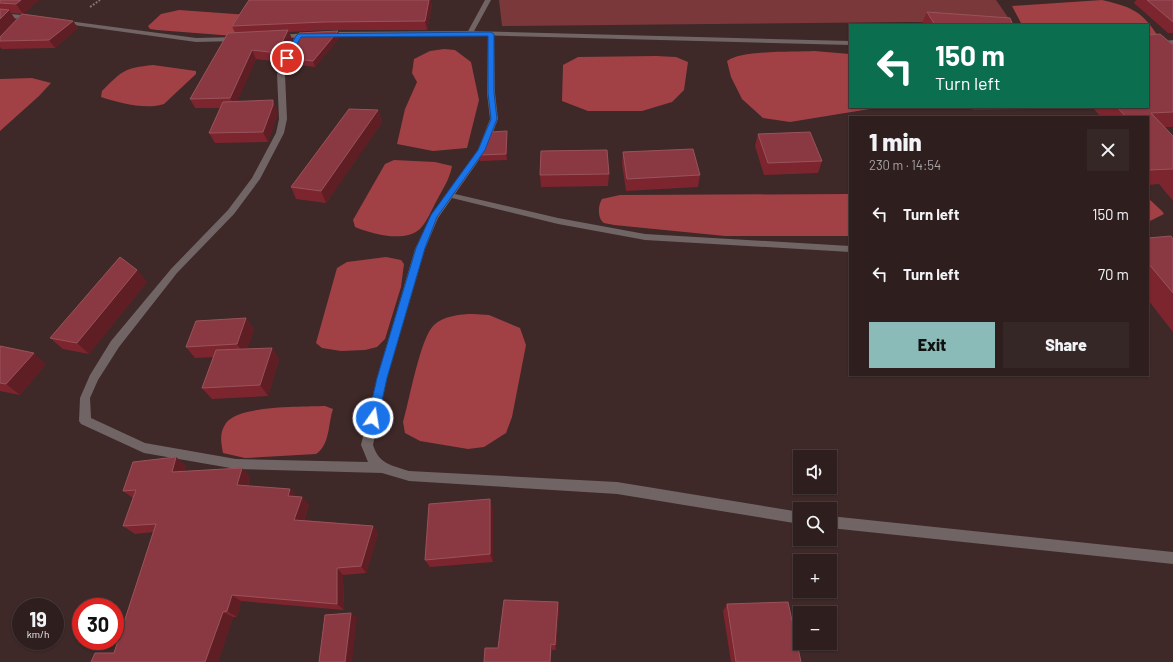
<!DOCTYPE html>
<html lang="en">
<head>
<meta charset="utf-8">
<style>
  :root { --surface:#2e1e1e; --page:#362727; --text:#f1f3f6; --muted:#a7a2a4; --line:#493c3c; --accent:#8bbbb9 }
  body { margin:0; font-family:Barlow,sans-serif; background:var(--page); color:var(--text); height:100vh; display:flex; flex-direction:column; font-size:15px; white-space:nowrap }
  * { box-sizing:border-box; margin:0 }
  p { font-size:13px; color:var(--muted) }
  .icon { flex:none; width:22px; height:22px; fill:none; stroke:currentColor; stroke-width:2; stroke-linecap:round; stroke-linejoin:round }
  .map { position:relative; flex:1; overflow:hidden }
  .drawer { position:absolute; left:849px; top:116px; width:300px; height:260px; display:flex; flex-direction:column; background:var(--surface); border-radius:0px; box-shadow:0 1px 3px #0004,0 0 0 1px var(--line) }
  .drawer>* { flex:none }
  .banner { position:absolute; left:849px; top:24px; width:300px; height:84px; border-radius:0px; box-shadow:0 1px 3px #0004,0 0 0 1px var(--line); background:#0b6e4f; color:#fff; overflow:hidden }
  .buttons { position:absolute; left:793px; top:450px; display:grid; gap:8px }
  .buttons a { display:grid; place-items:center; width:44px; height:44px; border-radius:0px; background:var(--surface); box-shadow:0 1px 3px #0004,0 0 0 1px var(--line); font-size:20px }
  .speed { position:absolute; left:12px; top:598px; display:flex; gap:8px; font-size:20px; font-weight:700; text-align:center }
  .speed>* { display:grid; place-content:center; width:52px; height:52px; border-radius:50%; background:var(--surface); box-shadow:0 1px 3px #0004,0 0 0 1px var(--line); line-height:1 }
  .speed small { font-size:10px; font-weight:400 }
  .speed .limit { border:6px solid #d22; background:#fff; color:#111 }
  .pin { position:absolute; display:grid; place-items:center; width:34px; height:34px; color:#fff; margin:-17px; border:2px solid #fff; border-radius:50%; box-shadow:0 1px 4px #0007 }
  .me { position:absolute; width:44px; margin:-22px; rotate:13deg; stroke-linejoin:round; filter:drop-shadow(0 0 3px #0008) }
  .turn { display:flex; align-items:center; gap:14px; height:84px; padding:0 20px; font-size:18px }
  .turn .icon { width:52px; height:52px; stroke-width:2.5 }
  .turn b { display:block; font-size:28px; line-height:34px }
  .round { display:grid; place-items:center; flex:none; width:42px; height:42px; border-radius:0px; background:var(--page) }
  .headline { display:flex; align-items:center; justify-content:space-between; height:68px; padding:0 20px }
  h1 { font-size:24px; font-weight:800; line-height:30px }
  .cta { display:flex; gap:8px; margin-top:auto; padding:8px 20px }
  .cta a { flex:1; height:46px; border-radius:0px; background:var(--accent); color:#111; font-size:16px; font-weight:800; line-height:46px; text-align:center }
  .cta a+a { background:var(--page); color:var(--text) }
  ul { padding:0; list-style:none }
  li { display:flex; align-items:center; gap:12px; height:60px; padding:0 20px }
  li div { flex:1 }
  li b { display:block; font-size:15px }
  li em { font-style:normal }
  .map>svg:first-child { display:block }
</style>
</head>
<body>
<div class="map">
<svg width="1173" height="662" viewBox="0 0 1173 662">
  <rect width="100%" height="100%" fill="#3e2828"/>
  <!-- green -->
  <path fill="#7a383a" d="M499,0H996L1012,23L909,22L502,26Z"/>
  <!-- water -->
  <path fill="#a14146" d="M1102,0C1131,7 1141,10 1158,36L1148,38V25H1022L1012,6Z
    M179,10L249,15L234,36L157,30L150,29L148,26L161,14Z
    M444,49L455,50L471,62L479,100L467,148L433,151L397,144L405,109L417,82L412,73L414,59L430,51Z
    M814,51L850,54V107H882L790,122L763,118L742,99L731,77L727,61C741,50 795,52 814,51Z
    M656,56L676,57L688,62L684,90L672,102L642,111H588L562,101L563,65L578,57Z
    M153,65L196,71V74L164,104C146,110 119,103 101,97L102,91C122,71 124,68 153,65Z
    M32,78L51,83L39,96L0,131V79Z
    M394,160L435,162L452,166C450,178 443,189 437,200C432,209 427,222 420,229C404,243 372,234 355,227L353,220L385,164Z
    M850,194V236H725L614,225C611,224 607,224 604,223C597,218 598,205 602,199L620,195Z
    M1148,198L1162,211L1164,214L1148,222Z
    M386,257L401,260L404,264L401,287L385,339L377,347L365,350L341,351L322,348L316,343L337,268L347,262Z
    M473,314L489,315L520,328L526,345L512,417L506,433L484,447L468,449L420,441L405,433L403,422C409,402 420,338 434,325C443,316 461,314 473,314Z
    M325,406L333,409C328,424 330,445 316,454L245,458L223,453C221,442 219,433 226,423C239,405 303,407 325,406Z"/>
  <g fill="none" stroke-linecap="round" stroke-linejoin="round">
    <!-- path -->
    <path stroke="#867372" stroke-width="2" stroke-dasharray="2 1.5" stroke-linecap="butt" d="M90,7L100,0"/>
    <!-- minor -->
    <path fill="#706464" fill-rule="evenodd" d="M485,0H491L473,33L468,34L467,33Z
      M491,32L494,34L495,93L498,119L486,150L455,194L558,218L645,234L850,246V252L645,240L558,224L452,198L438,218L425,249L387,378L373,445C379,464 391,465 409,471L617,482L800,512V524L617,494L409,481L382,473L236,469L144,453L81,424L79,421L80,398L90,375L111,341L171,269L228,210L252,178L276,133L279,119L277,74L295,36L298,34L301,36L285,74L287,119L284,133L260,179L234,214L177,273L119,347L98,380L90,398L91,418L145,443L236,459L368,462L361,445L377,378L415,249L431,215L478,150L490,119L487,93L488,34Z
      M830,516L1173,552V564L830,528Z"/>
    <!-- tertiary -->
    <path fill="#706464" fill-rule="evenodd" d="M0,13L32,16L35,18L32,20L0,17Z
      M61,20L196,38L238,37L241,39L238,41L196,42L59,23L58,22Z
      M470,31L850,41V45L470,35L326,36L323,34L326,32Z
      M310,33L313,35L312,36L278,39L275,37L278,35Z
      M1173,40V44L1148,47V43Z"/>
  </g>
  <!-- wall -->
  <path fill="#7d252f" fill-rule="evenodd" d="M0,0H39L23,14L73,21L78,28L55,48L2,49L0,47V37L8,28L0,35ZM11,13L21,14L16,20Z
    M1136,0H1173V33H1168L1134,3Z
    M432,5L427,30H327L289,32L292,39L281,62L256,59L237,101L277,110V116L268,142L215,143L209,133L220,108H195L190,99L235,33L232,26Z
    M927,12L1013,25H921Z
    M340,37L315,67L291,64L289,58Z
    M1173,45V127H1165L1173,136V201L1159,184L1148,185V117H1101L1093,108L973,110L971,107H1148Z
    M378,110L382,122L326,203L296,199L291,187Z
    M758,134L822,161L818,173L764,175L755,146Z
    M507,137V160L480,161L479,155L486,144Z
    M623,152L700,175L698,187L626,191L622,164Z
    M609,174L608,186L541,187L540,175Z
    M1148,238L1173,239V332L1148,300Z
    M137,270L147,282L89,354L63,349L50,338Z
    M246,318L254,330L247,349L272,348L279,359L268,396L212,399L202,388L213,357L195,358L186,347Z
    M0,346L46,364L20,395L0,391Z
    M176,457L186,466L184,471L250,476L248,486L290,489L297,497H302L309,505L304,520L373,526L378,533L366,573L343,575L344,610L241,601L237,617H233L218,662H91L114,653L153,532L135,534L123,526L133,498L123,491Z
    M493,508V562L430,567L425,560Z
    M727,604L801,662H731L723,611Z
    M559,608L556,650L498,648Z"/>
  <!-- shaded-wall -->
  <path fill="#5f1e24" d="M21,0H39L23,14L16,4Z
    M429,0H431L432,5L427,30L425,21Z
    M9,10L16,21L1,35L0,34V19Z
    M73,21L78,28L55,48L49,40Z
    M288,30L292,39L281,62L277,53Z
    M338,31L340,37L315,67L313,61Z
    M252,50L256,59L235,107L230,98Z
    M273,100L277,110V116L268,142L263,132Z
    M378,110L382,122L326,203L321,191Z
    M507,131V160L506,154Z
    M137,270L147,282L89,354L77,343Z
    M246,318L254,330L245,355L237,344Z
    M272,348L279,359L268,396L260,385Z
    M34,353L46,364L20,395L6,384Z
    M176,457L186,466L182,480L172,472Z
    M242,468L250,476L246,493L237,485Z
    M290,489L298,497L288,496Z
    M302,497L309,505L301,527L294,520Z
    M490,499L493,508V562L490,554Z
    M373,526L378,533L366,573L361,566Z
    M337,568L343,575L344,610L337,604Z
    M232,595L241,601L237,617L227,611Z
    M558,602L559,608L556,650L555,645Z
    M223,612L233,617L218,662H205Z
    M351,613L357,618L352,662H345Z
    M551,644L552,650L551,662H550Z"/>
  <!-- building -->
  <path fill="#8a3942" stroke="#99535a" d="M0,0H21L16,4L0,3Z
    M249,0H429L425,21L324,22L232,26Z
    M1147,0H1173V22Z
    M0,9L9,10L0,19Z
    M927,12L1010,18L1013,25H935Z
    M22,14L73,21L49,40L0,41V37Z
    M288,30L277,53L252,50L230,98L190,99L228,33Z
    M338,31L313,61L289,58L299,33Z
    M1160,34L1173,45V112L1151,113L1173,136V169L1148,170V117H1126L1117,107H1148V35Z
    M273,100V105L263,132L209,133L223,102Z
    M349,109L378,110L321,191L291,187Z
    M507,131L506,154L479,155L486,144L491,132Z
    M810,132L822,161L768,163L758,134Z
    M693,149L700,175L627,179L623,152Z
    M607,150L609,174L540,175L541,151Z
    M1171,236L1173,239V293L1148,263V238Z
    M120,257L137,270L77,343L50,338Z
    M246,318L237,344L186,347L196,321Z
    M0,346L34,353L6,384L0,383Z
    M272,348L260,385L202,388L216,350Z
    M176,457L172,472L242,468L237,485L290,489L288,496L302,497L294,520L373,526L361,566L337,568V604L232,595L227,611L223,612L205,662H91L95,653H114L156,524L123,526L136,490L123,491L133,462Z
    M490,499V554L425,560L429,504Z
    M504,600L558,602L555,645L551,644L550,662H484L485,648H498Z
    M788,602L801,662H736L727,604Z
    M351,613L345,662H319L325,615Z"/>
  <!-- route -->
  <path fill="#1a73e8" stroke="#114b97" d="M491,32L494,34V93L497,119L485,150L437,217L425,248L387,378L378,418L373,423L368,418L377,378L416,248L431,215L478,150L491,119L488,93V36L301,37L289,59L284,58L296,36L298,34Z"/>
</svg>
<div class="buttons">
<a><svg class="icon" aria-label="sound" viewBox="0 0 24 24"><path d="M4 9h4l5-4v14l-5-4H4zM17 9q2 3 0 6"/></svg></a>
<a><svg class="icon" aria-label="search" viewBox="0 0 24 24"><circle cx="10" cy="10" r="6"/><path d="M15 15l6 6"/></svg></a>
<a>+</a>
<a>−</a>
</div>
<div class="speed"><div>19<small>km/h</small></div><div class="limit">30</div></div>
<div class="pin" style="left:287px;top:58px;background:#d93025"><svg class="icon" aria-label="arrive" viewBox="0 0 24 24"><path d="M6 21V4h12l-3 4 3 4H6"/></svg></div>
<svg class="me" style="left:373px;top:418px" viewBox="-20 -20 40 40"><circle r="17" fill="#1a73e8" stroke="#fff" stroke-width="3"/><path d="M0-11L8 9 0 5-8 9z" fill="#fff"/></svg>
<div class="banner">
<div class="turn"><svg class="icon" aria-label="left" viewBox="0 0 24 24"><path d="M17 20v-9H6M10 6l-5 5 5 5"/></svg><div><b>150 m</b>Turn left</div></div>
</div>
<section class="drawer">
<div class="headline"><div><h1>1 min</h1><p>230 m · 14:54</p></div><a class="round"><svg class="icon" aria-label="close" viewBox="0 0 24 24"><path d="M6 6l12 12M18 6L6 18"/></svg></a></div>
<ul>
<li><svg class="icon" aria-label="left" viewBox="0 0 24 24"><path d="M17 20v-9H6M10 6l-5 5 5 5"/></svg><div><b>Turn left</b></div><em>150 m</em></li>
<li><svg class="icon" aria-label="left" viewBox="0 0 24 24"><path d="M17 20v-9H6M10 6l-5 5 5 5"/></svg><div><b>Turn left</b></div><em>70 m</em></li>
</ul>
<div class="cta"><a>Exit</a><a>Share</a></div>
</section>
</div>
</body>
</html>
